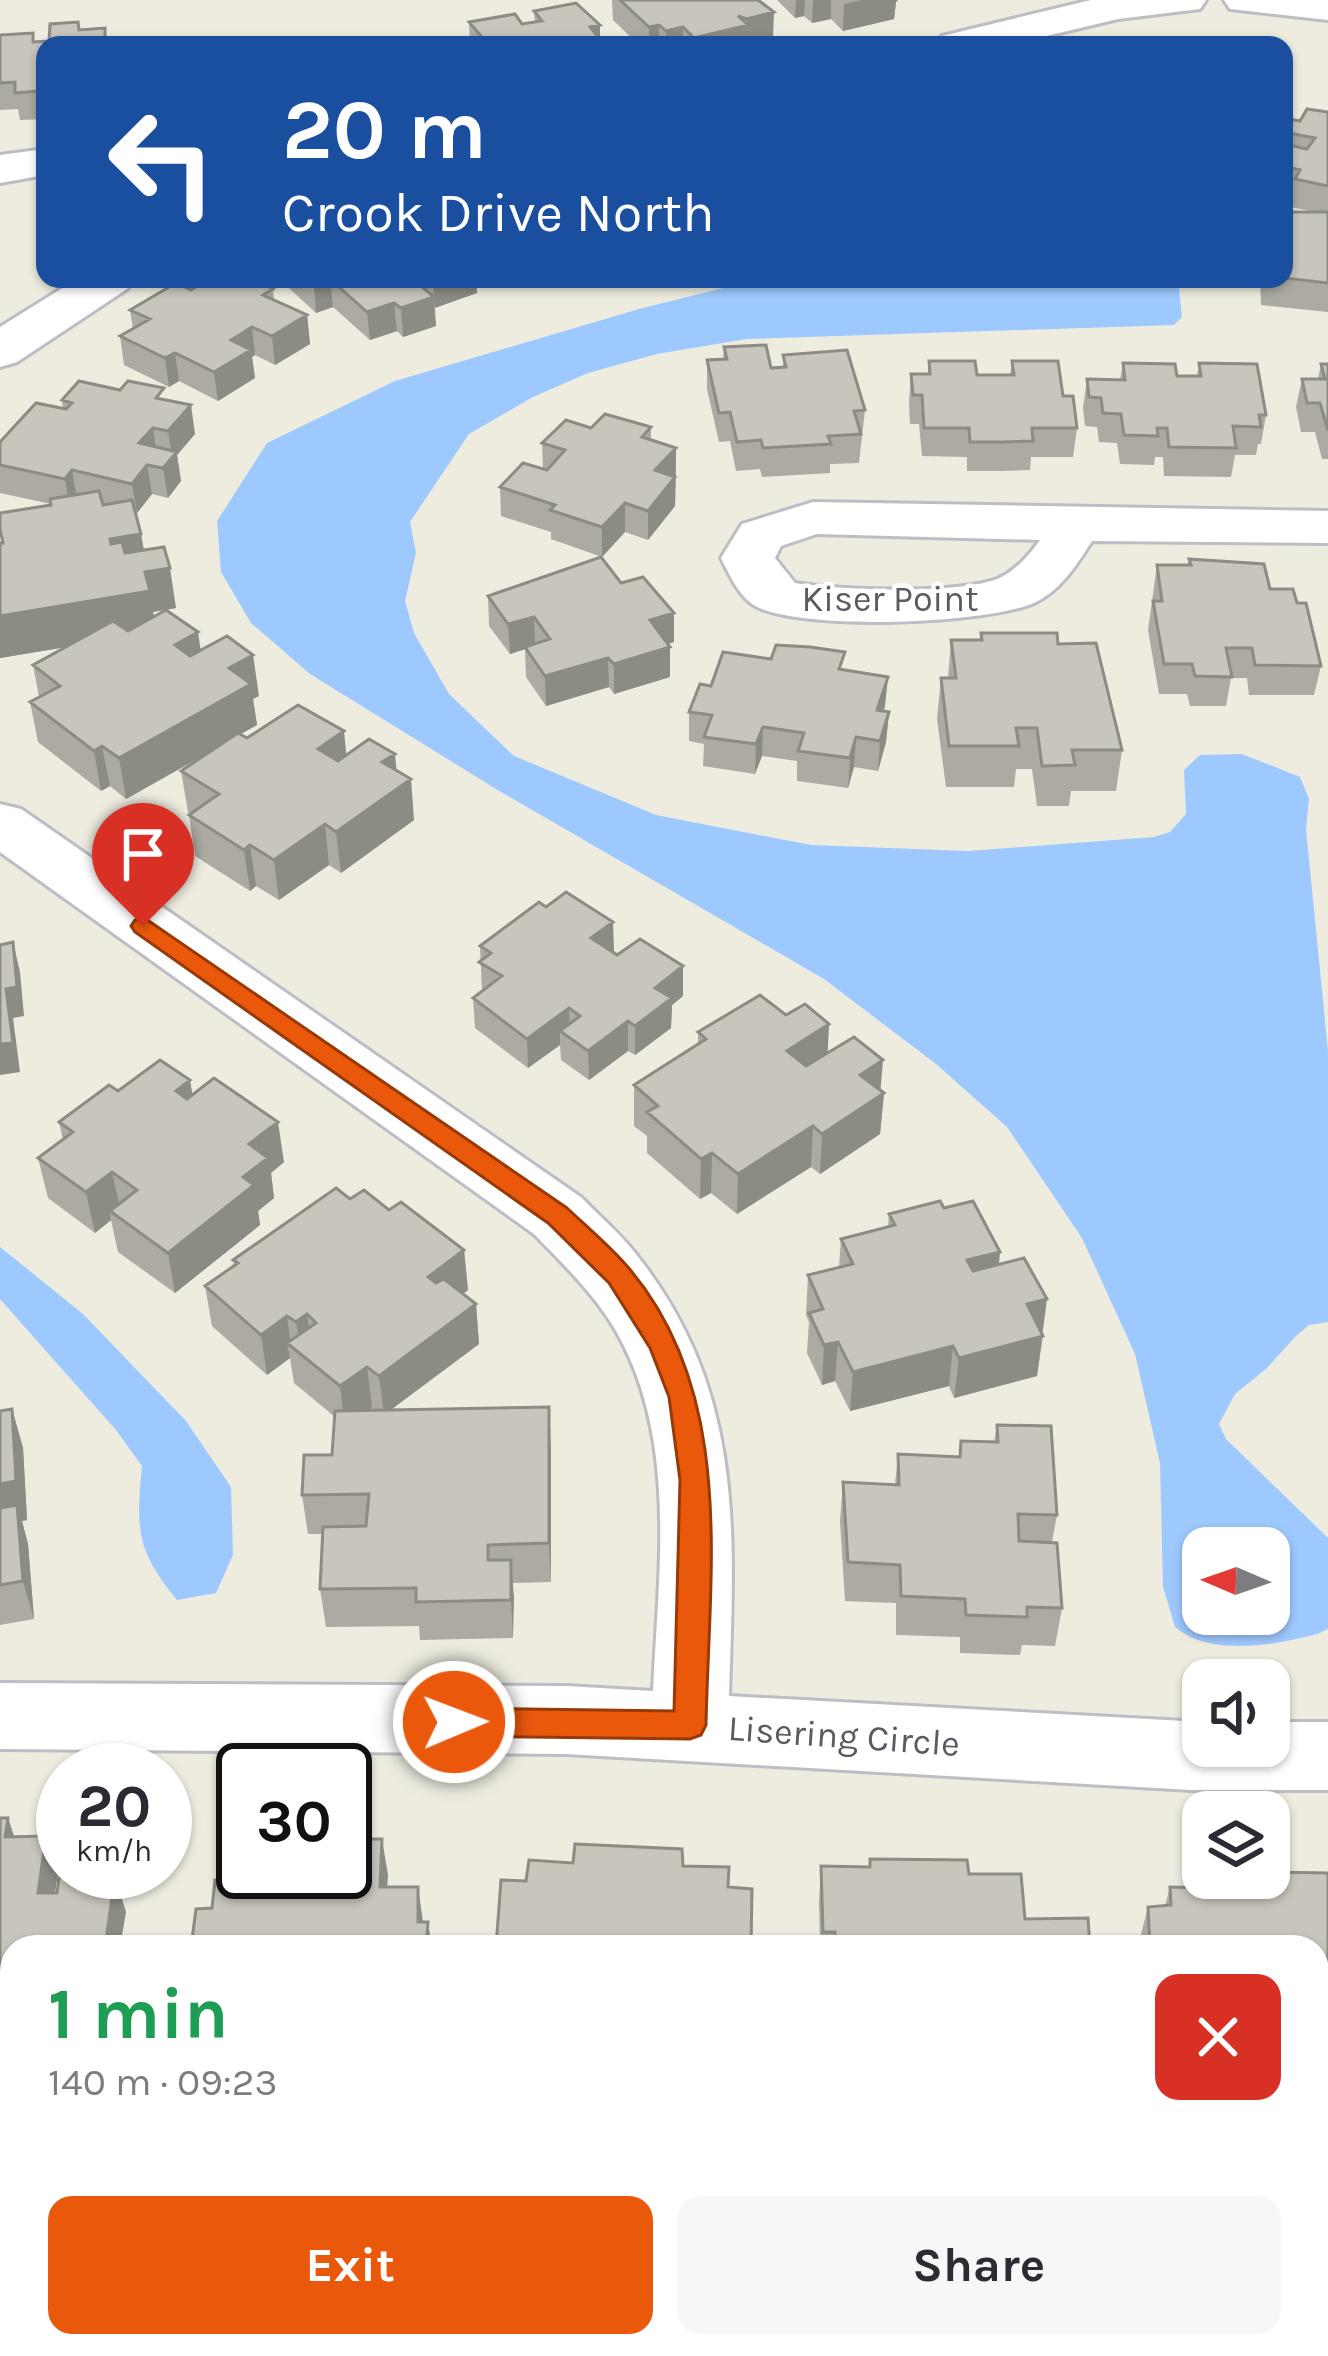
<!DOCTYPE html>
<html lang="en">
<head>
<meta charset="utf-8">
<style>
  :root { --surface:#fff; --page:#f7f7f7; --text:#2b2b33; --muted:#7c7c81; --accent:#ea580c }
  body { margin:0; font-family:Karla,sans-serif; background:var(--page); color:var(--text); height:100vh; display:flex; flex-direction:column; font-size:45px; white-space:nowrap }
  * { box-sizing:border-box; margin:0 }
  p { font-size:39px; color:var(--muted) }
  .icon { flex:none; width:66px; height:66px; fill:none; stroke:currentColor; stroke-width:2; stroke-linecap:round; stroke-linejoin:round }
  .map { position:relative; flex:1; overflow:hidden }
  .panel { position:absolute; left:0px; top:1935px; width:1329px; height:423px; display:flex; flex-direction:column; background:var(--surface); border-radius:36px 36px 0 0; box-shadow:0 3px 9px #0004 }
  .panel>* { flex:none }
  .guide { position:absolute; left:36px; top:36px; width:1257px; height:252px; border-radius:24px; box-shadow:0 3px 9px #0004; background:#1a4fa0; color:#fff; overflow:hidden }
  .needle { width:78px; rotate:272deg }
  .buttons { position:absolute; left:1182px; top:1527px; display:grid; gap:24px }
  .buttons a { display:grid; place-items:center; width:108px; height:108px; border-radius:24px; background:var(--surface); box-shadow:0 3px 9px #0004; font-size:60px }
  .speed { position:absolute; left:36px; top:1743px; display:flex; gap:24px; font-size:60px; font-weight:700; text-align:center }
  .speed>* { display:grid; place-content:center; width:156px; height:156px; border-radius:50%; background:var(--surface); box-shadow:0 3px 9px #0004; line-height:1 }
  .speed small { font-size:30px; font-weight:400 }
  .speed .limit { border:6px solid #111; border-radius:18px; background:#fff; color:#111 }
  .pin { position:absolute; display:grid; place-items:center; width:102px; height:102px; color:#fff; margin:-123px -51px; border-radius:50% 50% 50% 0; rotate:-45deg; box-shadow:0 0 12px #0007 }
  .pin .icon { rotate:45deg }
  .me { position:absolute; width:132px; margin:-66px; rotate:89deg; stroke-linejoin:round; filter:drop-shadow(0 0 9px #0008) }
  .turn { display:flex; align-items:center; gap:42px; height:252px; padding:0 48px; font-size:54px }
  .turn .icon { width:156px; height:156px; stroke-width:2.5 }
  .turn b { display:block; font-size:84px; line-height:102px }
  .round { display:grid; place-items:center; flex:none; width:126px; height:126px; border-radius:24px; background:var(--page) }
  .head { display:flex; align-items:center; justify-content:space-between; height:204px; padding:0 48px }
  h1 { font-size:72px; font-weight:700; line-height:90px; color:#1e9e55 }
  .cta { display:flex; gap:24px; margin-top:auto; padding:24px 48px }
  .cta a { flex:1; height:138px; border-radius:24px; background:var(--accent); color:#fff; font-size:48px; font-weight:700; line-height:138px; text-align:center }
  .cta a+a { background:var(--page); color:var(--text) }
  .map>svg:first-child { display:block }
</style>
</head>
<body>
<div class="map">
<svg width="1328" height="2356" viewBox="0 0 1328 2356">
  <rect width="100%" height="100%" fill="#edecdf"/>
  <!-- industrial -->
  <path fill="#e0dfd7" d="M0,2259H12V2346H1317V2305H1328V2356H0Z"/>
  <!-- water -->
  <path fill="#9ec9ff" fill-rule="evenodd" d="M759,279H1178L1182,317L1174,325L747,339L657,354L588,373L533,397L469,434L410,522L416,553L405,601L414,633L449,694L514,756L656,815L811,845L968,851L1154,837L1170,832L1186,814L1184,770L1200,755L1242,754L1300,777L1309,799L1306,829L1328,1051V1322L1309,1325L1296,1336L1266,1369L1235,1394L1219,1424L1226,1439L1328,1538V1629L1317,1634C1276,1645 1210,1657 1175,1627L1163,1587L1160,1463L1135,1354L1082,1238L1007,1127L936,1064L824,979L496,789L310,674L251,623L221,572L217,521L267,443L395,381L639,309ZM1203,1548H1269V1614H1203Z
    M0,1247L83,1314L186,1421L231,1487L233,1555L216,1593L177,1600C136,1550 136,1529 142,1466L116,1430L0,1299Z"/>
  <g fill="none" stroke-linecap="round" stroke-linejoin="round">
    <defs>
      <path id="minor" d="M1091,0H1206L1200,9L1118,19L1009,45H936L942,36Z
        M1224,0H1328V20L1230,9Z
        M45,149V175L0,183V155Z
        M77,279H134L127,289L17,362L0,367V327Z
        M813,502L1328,511V543L1092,541C1077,564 1062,589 1036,602C991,624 793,632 752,604C738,594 729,574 721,558L742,524ZM817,534L1040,540C1028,557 1012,575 991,581C946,594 842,590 795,583L775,558L781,546Z
        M0,804L21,809L582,1198C601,1218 623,1236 639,1258C745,1394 734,1533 729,1696L1203,1722V1746H1269V1722H1328V1790H1191L566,1754L0,1749V1683L566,1686L653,1691C658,1577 677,1448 622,1342C601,1300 566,1267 534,1234L0,852Z"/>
    </defs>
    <!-- minor casing -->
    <use href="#minor" stroke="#bdbec5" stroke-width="6"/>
    <!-- minor -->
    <use href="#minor" fill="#fff" fill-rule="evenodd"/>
  </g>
  <!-- wall -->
  <path fill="#acaaa2" d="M612,0H758L773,39L750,45H639L613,20Z
    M777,0H898L896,2L894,19L843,31L831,19L812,23L804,16L795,18Z
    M534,11L600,25V40L603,45H470L469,22L522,24L535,22Z
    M33,33L44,125L43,119L20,120L18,109L0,110V35Z
    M1328,112V312L1261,305L1260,279H1284V212H1315L1290,207L1292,197L1284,195V118L1300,121Z
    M279,279H476L477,293L434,307L436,326L403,337L397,331L370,340L333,307L316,313Z
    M273,289L274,300L307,315L310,344L275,365L255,355L252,357L255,378L218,401L179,381L169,387L124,365L120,336L133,329L130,310L191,290Z
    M724,347L771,368L783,367V355L865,410L859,463L830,464V473L762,477L760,469L736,471L730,441L719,442L707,389V360L723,359Z
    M929,361L977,375H1010L1012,361L1063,396L1077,428L1073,457H1031L1030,470L1000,471H967V457L922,456L919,424H910L909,403L911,374H928Z
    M1123,363L1177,376H1197L1199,363L1266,415L1261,444H1258L1256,455H1235L1231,477L1164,476L1163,457H1155L1154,465L1120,464L1117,443L1099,442L1097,427L1085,426L1083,408L1087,379L1120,380Z
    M1321,364H1328V459H1322L1315,432H1301L1296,407L1302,379H1318Z
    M62,400H166L195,434L177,455L181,481L168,498L152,494L137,513L144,550L176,608L153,612L154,617L259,696L253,699L257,725L240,734L247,738L346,755L396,770L414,820L341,873L329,865L279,900L256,886L250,891L195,856L189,815L191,814L188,812L181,771L215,749L126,799L110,786L101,791L38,742L30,702L39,697L33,665L66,647L0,658V543L51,504L0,493V442L63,409Z
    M651,427V440L676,448V477L675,506L648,540L625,532L602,557L551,539V532L501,516L500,487L543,469L542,443L591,428Z
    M1189,559L1270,589L1297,603L1321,666L1314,695H1249L1247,678H1231L1226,706H1190L1187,694H1159L1148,630L1157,565H1188Z
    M621,583L674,642L668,644L670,647V677L614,694L609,687L546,706L526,677L525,649L510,654L489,626L488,596Z
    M981,633L1058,644L1122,750L1116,791H1071L1069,806H1037L1032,769H1016L1014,787H946L937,719L941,678H948L951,640H980Z
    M844,670L888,677L884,711L889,712L886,742L878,771L854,767L848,788L797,781V761L762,756L755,774L703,766L704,744L689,741V712L711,686Z
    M480,946L614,951L683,996L672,1005L671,1028L635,1055L628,1051L589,1080L561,1060L560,1045L528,1068L475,1028L473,998L482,992Z
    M786,1015L829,1024L827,1053L884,1093L880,1134L820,1174L811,1167L737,1214L711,1193L700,1199L647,1153V1136L634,1126V1085L698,1044V1032Z
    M118,1091L192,1095L284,1162L271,1173L274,1198L258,1211L260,1225L175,1293L118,1252L111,1220L95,1233L48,1198L38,1158L63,1140L59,1122Z
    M350,1199L389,1210L464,1250L468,1290L463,1294L476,1304L479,1344L390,1410L551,1447V1582L513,1583V1638L420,1640L419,1626L326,1627L320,1589L323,1534H308L302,1495L332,1455L335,1417L294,1383L290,1358L267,1375L212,1326L205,1286L234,1266L233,1260Z
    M944,1208L1000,1252L999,1265L1043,1336L1037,1376L954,1398L949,1386L850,1411L835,1381L822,1385L807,1353L809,1322L806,1315L808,1275L839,1267L841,1239L888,1227L889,1214Z
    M12,1409L23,1448L27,1520L22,1521L28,1544L34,1619L0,1625V1411Z
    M997,1425L1057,1515L1052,1542L1062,1608L1055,1646L1022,1645L1020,1655L960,1653V1637L896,1635V1603L845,1601L840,1521L843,1482L895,1485L898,1454L959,1457L961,1441L994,1442Z
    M0,1818H8L14,1837L58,1872L55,1893L126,1912L12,1947V2101L0,2100Z
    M870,1859L969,1874L1025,1919L1090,1947H820L819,1902L821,1866L869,1867Z
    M1328,1873V2153H1317V1947H1139V1942L1148,1907L1165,1906L1170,1887L1211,1888L1214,1878H1269Z"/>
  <!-- shaded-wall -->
  <path fill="#8c8b84" d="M796,0H805L804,16L795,18Z
    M813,0H831V19L812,23Z
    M862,0H898L896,2L894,19L843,31L844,4Z
    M774,12L773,39L750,45H694V38L747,25V19Z
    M600,25V44L603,43V45H590V27Z
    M659,25V45H649V27Z
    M683,27V45H666V31Z
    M45,96V124L44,125L39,97Z
    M330,279L333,307L316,313L314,285Z
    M433,279H476L477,293L435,308Z
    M551,279H577L551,288Z
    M434,297L436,326L403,337L401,308Z
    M394,303L397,331L370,340L367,312Z
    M307,315L310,344L275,365L272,336Z
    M252,327L255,355L252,357L255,378L218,401L214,372L231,340Z
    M175,353L179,381L169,387L165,358Z
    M191,405L195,434L177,455L181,481L168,498L163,468L172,457L168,431Z
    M153,428L157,456L147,465L152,494L137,513L132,484L139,443Z
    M676,448L675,506L648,540V511L655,470Z
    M72,470L77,499L70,508L65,479Z
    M625,503V532L602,557V527Z
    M141,534L147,571L170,568L176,608L153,612L157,632L0,658V616L117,580L110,539Z
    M674,613V642L650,649V620Z
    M534,617L535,646L510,654L508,624Z
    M198,632L204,673L175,645Z
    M670,647V677L614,694V664Z
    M253,655L259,696L253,699L257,725L126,799L119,758L229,668Z
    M608,658L609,687L546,706L545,676Z
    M888,677L885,706L875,740L877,710Z
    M889,712L886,742L878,771L880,741Z
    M763,727L762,756L755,774L756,744Z
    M344,731L348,772L318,749Z
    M856,737L854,767L848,788L850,758Z
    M102,746L110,786L101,791L94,751Z
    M395,754L398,788L411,779L414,820L341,873L336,832L382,762Z
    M325,824L329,865L279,900L274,860Z
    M250,845L256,886L250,891L244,850Z
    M613,922L614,951L592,968L591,938Z
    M13,942L20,972L24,1016L13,1018L20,1072L0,1075V1044Z
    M683,966V996L672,1005L671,1028L635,1055V1026L655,988Z
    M569,1008L570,1038L560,1031V1045L528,1068L527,1039Z
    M628,1021V1051L589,1080L588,1051Z
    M829,1024L827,1065L785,1091L787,1051Z
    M883,1060L880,1096L884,1093L880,1134L820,1174L822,1134L860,1075Z
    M190,1080L197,1121L176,1091Z
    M278,1122L284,1162L271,1173L274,1198L258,1211L260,1225L175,1293L168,1253L243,1177L249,1144Z
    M813,1126L811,1167L737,1214L738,1174Z
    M712,1153L711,1193L700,1199L701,1159Z
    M112,1172L121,1212L110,1211L111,1220L95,1233L86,1192Z
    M464,1250L468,1290L432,1317L428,1277Z
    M1000,1252L995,1292L962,1300L967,1260Z
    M1047,1299L1037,1376L954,1398L959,1358L1027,1304Z
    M476,1304L479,1344L384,1415L379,1376Z
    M307,1314L313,1354H301L296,1322Z
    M287,1316L291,1346L287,1343L290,1358L267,1375L261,1335Z
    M838,1342L835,1381L822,1385L824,1345Z
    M953,1346L949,1386L850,1411L853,1372Z
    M367,1367L372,1407L345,1426L340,1386Z
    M549,1407L551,1447V1582L549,1543Z
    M12,1409L23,1448L27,1520L22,1521L28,1544L34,1619L23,1581L0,1525V1484Z
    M511,1560L514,1598L513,1638L511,1600Z
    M8,1818L20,1854L5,1837Z
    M46,1836L58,1872L50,1929L38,1893Z
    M382,1839L388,1875L385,1922L380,1887Z
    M115,1876L126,1912L120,1947H105Z
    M418,1887L423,1922H418Z
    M428,1922L432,1947H426Z"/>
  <!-- building -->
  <path fill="#c8c6bc" stroke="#8c8b84" stroke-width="3" d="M620,0H758L774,12L747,19L738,16L748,25L694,38L683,27L666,31L659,25L649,27Z
    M576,3L600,25L590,27L603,43L592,45H489L469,22L515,14L522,24L542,21L534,11Z
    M78,22L79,30L105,28V45H45V96L39,97L40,91L15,93V82L0,83V35L33,33V42L49,41L50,24Z
    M435,38L436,45H385L384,42Z
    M256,42V45H227V43Z
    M1307,109L1328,112V186L1295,179L1300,170L1284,166V144L1307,149L1315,138L1284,132V118L1300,121Z
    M1284,212H1328V283L1284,278V254L1290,255V236H1284Z
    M209,279H251L273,289L263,295L307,315L272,336L252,327L231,340L251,350L214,372L175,353L165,358L120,336L150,319L130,310L176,283L191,290Z
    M307,279H413L434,297L401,308L394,303L367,312L330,279L314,285Z
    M766,345L771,368L786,367L783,355L847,350L865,410L854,411L861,434L828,436L831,444L763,448L761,440L737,442L730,412L719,413L707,360L727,359L724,347Z
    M929,361H975L977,375H1014L1012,361H1058L1063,396H1073L1077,428H1032L1033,441L1003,442H970L969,428H924L922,395H913L911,374H930Z
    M1123,363L1175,364L1177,376H1201L1199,363L1257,364L1266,415H1259L1261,427L1233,426L1236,448L1169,447L1167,428H1157L1158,436L1124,435L1121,414L1103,413L1101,398L1089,397L1087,379L1125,380Z
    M1321,364H1328V430L1320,403H1307L1302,379H1325Z
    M79,381L120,390L128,381L164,388L156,398L191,405L168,431L153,428L139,443L177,452L163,468L147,465L132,484L72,470L65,479L0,465V442L36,403L66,409L72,403L62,400Z
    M605,414L651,427L642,437L676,448L655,470L675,477L648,511L625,503L602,527L550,510L555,505L500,487L523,463L547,470L565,450L542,443L566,420L591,428Z
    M99,491L103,505L132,500L141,534L110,539L111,544L122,542L125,553L164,547L170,568L145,572L150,591L0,616V543H3L0,529V513L51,505L50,499Z
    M601,557L621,583L643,577L674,613L650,620L670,647L614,664L608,658L545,676L525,647L550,639L534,617L508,624L488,596Z
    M1189,559L1264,564L1270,589H1293L1297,603H1306L1321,666L1255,665L1252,648H1226L1232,677L1195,676L1192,664H1164L1153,601H1162L1157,565H1191Z
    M166,610L198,632L175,645L190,656L227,636L253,655L229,668L251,684L119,758L102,746L94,751L30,702L60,686L33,665L113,621L128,631Z
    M981,633H1057L1058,644L1096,643L1122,750H1072L1075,765L1042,766L1037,728H1016L1019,746H949L941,678H956L951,640H982Z
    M776,645L810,647L845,652L839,669L888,677L877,710L889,712L880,741L856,737L850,758L798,751L804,733L763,727L756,744L704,737L712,715L689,712L700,684L711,686L723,652L771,659Z
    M298,705L344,731L318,749L338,761L369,739L395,754L382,762L411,779L336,832L325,824L274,860L250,845L244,850L189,815L219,794L181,771L238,733L247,738Z
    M566,892L613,922L591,938L617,955L640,939L683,966L655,988L672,998L635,1026L628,1021L588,1051L560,1031L580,1016L569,1008L527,1039L473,998L502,976L479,962L491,953L480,946L539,902L546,907Z
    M13,942L17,987L6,989L13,1043L0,1044V945Z
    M760,995L786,1015L805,1004L829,1024L787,1051L806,1066L854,1037L883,1060L860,1075L884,1093L822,1134L813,1126L738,1174L712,1153L701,1159L647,1112L658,1106L634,1085L706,1039L698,1032Z
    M160,1060L190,1080L176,1091L187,1099L214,1078L278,1122L249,1144L268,1158L243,1177L254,1185L168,1253L110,1211L137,1190L112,1172L86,1192L38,1158L73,1132L59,1122L109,1085L118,1091Z
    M336,1188L350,1199L364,1190L389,1210L401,1202L464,1250L428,1277L436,1283L444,1279L476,1304L379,1376L367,1367L340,1386L287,1343L316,1323L307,1314L296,1322L287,1316L261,1335L205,1286L238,1263L233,1260Z
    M940,1201L944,1208L973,1201L1000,1252L967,1260L973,1271L1024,1258L1047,1299L1027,1304L1043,1336L959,1358L953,1346L853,1372L838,1342L824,1345L809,1313L823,1309L808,1275L853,1264L841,1239L895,1225L889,1214Z
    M549,1407V1543L488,1545V1560H511V1600L416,1602V1588L320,1589L323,1527L366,1526L369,1494L302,1495L304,1455H332L335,1411Z
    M12,1409L16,1481L0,1484V1411Z
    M997,1425L1051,1426L1057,1515L1018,1514L1019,1541L1057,1543L1062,1608L1027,1607V1617L966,1615L965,1599L901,1596L900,1565L848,1562L843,1482L899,1485L898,1454L960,1457L961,1441L998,1442Z
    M17,1505L23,1581L0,1585V1508Z
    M0,1818H8L5,1837L46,1836L38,1893H57L59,1877L115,1876L105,1947H12V2069L0,2068Z
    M345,1839H382L380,1887H418V1922H428L426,1947H191L196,1909L212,1908L215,1880L259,1881L261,1872H345Z
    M575,1844L682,1849L683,1866L729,1867L728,1887L752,1889L751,1947H496L501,1880L526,1881L529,1860L573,1863Z
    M870,1859L967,1860L969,1874H1021L1025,1919L1088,1918L1090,1947H836L835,1932H823L821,1866L870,1867Z
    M1269,1872L1328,1873V2120L1317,2119V1947H1150L1148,1907L1171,1905L1170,1887L1217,1888L1216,1878H1269Z"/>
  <!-- route -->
  <path fill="#ea580c" stroke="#983908" stroke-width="3" d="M143,917L567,1208C587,1227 609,1245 627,1266C737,1393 709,1570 706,1725L701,1735L690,1739L454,1736L443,1732L438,1722L443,1712L454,1708L674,1711L680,1480L669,1397L650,1348L609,1283L548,1223L135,932L131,926L135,920Z"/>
  <g text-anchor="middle" stroke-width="9" stroke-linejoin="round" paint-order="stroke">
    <!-- street labels -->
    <g font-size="36" fill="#585c62" stroke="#fff">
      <text x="890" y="611">Kiser Point</text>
      <text transform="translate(844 1735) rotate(4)" y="13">Lisering Circle</text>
    </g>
  </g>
</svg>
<div class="buttons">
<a><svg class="needle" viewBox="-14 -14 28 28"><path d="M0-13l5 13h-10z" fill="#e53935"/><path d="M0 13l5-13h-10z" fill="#7c7c81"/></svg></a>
<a><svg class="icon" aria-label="sound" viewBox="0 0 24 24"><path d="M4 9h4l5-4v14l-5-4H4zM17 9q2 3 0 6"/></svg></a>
<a><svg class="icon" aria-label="layers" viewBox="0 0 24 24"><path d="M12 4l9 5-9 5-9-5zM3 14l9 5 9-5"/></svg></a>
</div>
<div class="speed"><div>20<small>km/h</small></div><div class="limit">30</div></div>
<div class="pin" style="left:143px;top:926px;background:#d93025"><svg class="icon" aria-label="arrive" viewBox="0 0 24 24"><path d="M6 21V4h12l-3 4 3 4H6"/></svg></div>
<svg class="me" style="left:454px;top:1722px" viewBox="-20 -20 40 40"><circle r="17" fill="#ea580c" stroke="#fff" stroke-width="3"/><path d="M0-11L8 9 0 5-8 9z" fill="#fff"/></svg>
<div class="guide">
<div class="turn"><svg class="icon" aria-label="left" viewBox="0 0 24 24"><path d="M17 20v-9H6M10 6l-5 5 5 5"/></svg><div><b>20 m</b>Crook Drive North</div></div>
</div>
<section class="panel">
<div class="head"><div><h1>1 min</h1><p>140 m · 09:23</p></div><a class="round" style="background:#d93025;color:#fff"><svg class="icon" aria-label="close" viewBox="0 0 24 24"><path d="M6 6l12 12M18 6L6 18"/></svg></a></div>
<div class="cta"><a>Exit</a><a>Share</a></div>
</section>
</div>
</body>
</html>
